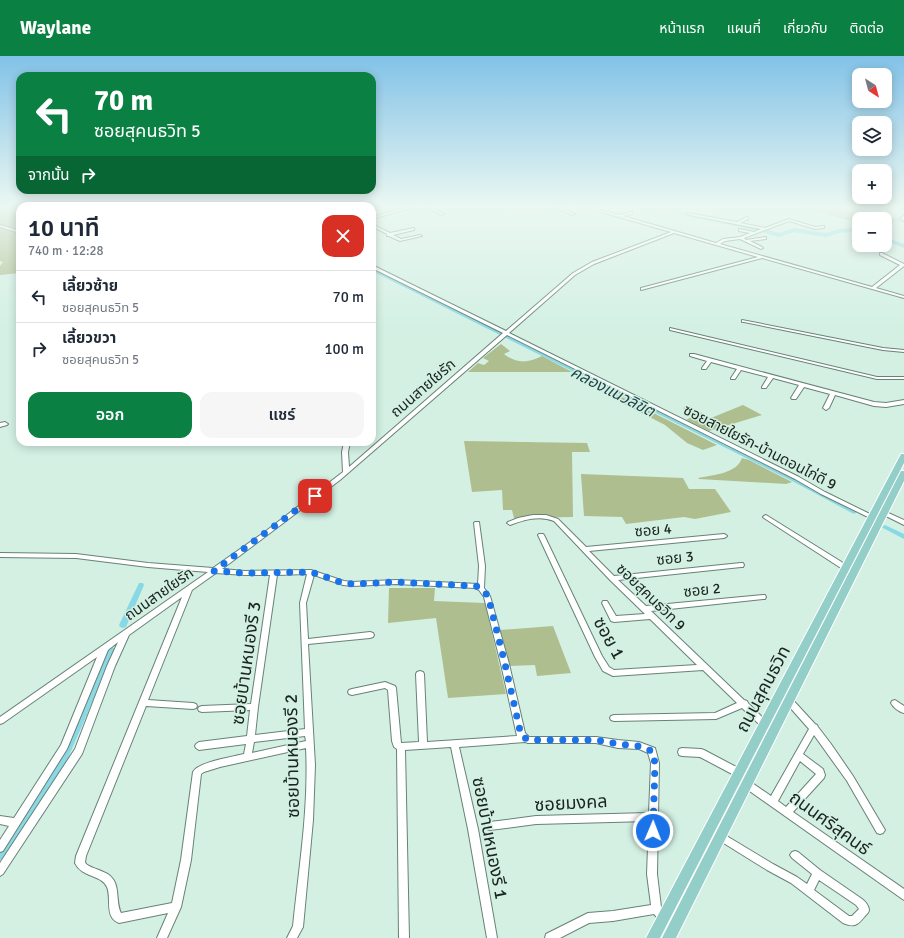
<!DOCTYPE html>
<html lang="th">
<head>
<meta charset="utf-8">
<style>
  :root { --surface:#fff; --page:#f6f6f7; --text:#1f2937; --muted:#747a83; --line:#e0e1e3; --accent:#0b8043 }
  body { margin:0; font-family:Signika,"Noto Sans Thai",sans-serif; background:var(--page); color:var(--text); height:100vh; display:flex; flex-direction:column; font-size:15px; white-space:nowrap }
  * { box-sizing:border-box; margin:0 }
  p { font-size:13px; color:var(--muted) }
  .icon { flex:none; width:22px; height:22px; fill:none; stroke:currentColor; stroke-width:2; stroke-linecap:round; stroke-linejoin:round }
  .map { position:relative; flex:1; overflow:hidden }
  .details { position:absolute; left:16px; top:146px; width:360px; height:244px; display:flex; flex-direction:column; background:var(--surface); border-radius:12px; box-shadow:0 2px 10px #0003 }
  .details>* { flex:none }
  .guide { position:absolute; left:16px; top:16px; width:360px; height:122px; border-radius:12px; box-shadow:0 2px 10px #0003; background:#0b8043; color:#fff; overflow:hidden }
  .needle { width:26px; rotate:144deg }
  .buttons { position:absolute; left:852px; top:12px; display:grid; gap:8px }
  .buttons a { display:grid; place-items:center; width:40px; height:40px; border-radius:8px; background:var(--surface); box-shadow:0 2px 10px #0003; font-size:20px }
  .pin { position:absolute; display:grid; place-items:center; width:34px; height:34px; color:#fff; margin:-17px; border-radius:8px; box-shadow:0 2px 6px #0006 }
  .me { position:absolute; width:44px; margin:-22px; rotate:1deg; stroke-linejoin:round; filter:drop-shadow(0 0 3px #0008) }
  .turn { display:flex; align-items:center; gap:14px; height:84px; padding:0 12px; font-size:18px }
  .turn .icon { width:52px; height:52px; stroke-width:2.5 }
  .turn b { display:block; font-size:28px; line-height:34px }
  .then { display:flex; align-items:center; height:38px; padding:0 12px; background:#0003; gap:8px; font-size:15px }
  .round { display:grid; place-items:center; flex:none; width:42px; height:42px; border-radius:12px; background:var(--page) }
  .overview { display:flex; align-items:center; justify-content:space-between; height:68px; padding:0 12px }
  h1 { font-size:24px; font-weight:600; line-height:30px }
  .cta { display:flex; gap:8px; margin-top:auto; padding:8px 12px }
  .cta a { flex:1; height:46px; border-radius:12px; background:var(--accent); color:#fff; font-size:16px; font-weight:600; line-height:46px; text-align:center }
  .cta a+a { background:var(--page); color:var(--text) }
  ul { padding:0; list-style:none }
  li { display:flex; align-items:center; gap:12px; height:52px; padding:0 12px; border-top:1px solid var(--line) }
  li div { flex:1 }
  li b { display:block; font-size:15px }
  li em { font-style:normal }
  header { display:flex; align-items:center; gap:24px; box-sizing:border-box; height:56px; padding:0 20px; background:var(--accent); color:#fff }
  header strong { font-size:19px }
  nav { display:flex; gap:22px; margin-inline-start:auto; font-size:14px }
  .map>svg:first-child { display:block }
</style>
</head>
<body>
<header>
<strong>Waylane</strong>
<nav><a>หน้าแรก</a><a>แผนที่</a><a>เกี่ยวกับ</a><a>ติดต่อ</a></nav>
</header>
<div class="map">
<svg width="904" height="882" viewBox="0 0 904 882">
  <rect width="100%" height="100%" fill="#d3f0e3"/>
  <!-- green -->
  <path fill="#aebe8f" d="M0,151H20V217L0,219V210L3,206L0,205Z
    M799,151H854L895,163V165L885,171V163H859V167Z
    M501,288L510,295L504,298C517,308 528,307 542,300L572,316H468L478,307L484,309L489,305L483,302Z
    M610,335L717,389L703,394L687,387L665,369L607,339Z
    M743,349L762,359L709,375L686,364L695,359L683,352L689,350L711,362Z
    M464,385L587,387L590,396H572L573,461L514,462L512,454H503L502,434L472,436Z
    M742,402L749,404L792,426L786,428L699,423L698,422C712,419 737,418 742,402Z
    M581,418L683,422L689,433H715L731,456L695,463L684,461L626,468L622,461L584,460Z
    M389,532H435L434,545L485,547L506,638L448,642L436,562L388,567Z
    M553,570L571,617L537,620L535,609L510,610L500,574Z"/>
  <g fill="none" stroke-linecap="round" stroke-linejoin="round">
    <!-- stream -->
    <path stroke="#89d8e6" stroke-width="1.5" d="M897,164L904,159"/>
    <!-- canal -->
    <path fill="#89d8e6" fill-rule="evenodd" d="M372,212L798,424L856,455L857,456L854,458L852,457L794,426L372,215Z
      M885,469L904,478V483L883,472L882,471L883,470Z
      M139,527H143L144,529L126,571L123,572L120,571L119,569Z
      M111,591L114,592L115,594L65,709L37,756L3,803L0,804V792L31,750L59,704L107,594L108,592Z"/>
    <!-- river -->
    <path fill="#89d8e6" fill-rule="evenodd" d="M667,151H675L687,156L759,171L779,177L794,172L826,177L838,173L853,172L859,174V178L853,176L839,177L826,181L794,176L779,181L758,175L683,159Z
      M885,181L904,188V192L885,185Z"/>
    <defs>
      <path id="minor" d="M410,151H415L372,163V161Z
        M425,151H429L445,158L442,159Z
        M553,151H558L575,158L572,159Z
        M584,151H589L619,159L632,156V158L623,160L716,187L723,183L740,181L750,177L739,175V173L754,176L761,173L689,159L687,158L688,157L737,166L747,161H748V163L740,167L765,172L789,163L815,171L824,170V172L815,173L789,165L744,182L746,184L766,181V183L750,185L762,191L763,192L761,193L740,183L725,185L720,188L872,231L900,209L880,199V197H882L904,208V210L876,232L904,240V242L762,202L641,234V232L758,201L674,177L594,208L575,219L509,277L799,421L825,436L874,460L875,461L874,462H870L821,438L795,423L507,279L340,424L270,477L222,513L245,515L311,514L344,525L352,526L396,524L478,528L479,510L474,467L475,466H479L485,510L484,532L490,540L509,608L525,677L529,681H596L618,684L639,686L655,692L659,707L657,818L661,851L668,862L666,865L663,867L660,865L654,858L613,865L589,867L560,882H545L546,878L588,857L613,855L651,849L647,818L649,765L536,768L490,774L487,773L485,770L487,767L490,766L536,760L649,757L651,707L648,697L639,693L618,692L596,687H528L525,686L459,691L478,773L497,882H487L468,773L451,691L405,694L409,882H399L397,693L394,691L392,685L388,634L385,632L352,639L349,638L348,636L349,634L352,633L385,626L395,630L396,632L401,687L419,686L416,618L417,616L420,615L423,616L424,618L427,686L517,680L501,608L484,541L479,534L475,532L396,528L352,530L343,529L314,519L306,547L308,583L370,576L373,577L374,579L373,581L370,582L308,588L315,709L313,764L303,871L297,882H287L293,870C299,811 309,752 306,692L220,711L204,716L201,718L191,804L181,851L167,882H157L168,857L119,867C104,861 112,843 107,831C101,818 82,822 75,807L76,800L182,541L129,579L115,610L82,698L3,818L0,820V807L75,693L107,610L118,586L108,594L67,693L3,795L0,796V784L9,770L0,768V760L14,762L61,689L97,601L3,667L0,668V661L208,516L148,511L76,502L0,501V497L76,498L148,507L213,512L266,475L343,416L342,396L344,386H350L348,396L349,411L503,277L372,212V209L506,275L573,217L592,206L671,176ZM216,517L245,519H270L251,648L202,650L199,651L198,653L199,655L202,656L250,654L247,680L199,686L196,688L195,690L196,692L199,694L246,688L244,698C232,701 198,706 193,716L181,804L172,847L121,857C115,845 121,828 109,819C102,814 93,813 86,808L85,806L86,800L146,650L193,653L196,652L197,650L196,648L193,647L148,644L192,534ZM307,518L300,547L305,673L255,679L258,651L277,519ZM305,680L306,685L252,697L254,686Z
        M903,160H904V165L900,163Z
        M372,168L390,177L414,172V174L393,179L401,183L420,179L422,180L400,185L389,180H387V178L372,170Z
        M0,169L20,175V177L0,171Z
        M742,264L883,292L904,294V296L883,294L744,266H742Z
        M670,272L877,321H904V323H877L670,274Z
        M690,298H694L874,346L886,347L904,344V348L886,351L874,350L835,339L829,352L826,354L823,352L830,338L804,331L796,343H792L791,342L799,329L773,322L766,332H762V331L768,321L741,314L735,323H731V322L737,313L711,306L706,313H702V312L707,305L690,300Z
        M5,366L8,368L7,369L0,371V367Z
        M884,455L904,464V469L882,458L881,457Z
        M533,459H546L558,463L586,491L724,478L726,479L727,480L726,481L724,482L589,495L614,520L741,507H743L744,509L743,511H741L618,524L646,550L763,539H765L766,541L765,543H763L651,555L744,644L747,645L748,647L767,666L768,668L767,670L764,671L761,670L742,652L716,663L614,665L611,664L610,662L611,660L614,659L715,657L737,647L703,614L613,620L603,615L595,601L538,479L539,478H543L544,479L602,600L609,611L614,614L697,609L650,563L614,566L611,565L602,547L603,545H607L616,560L645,558L610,524L554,465C539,459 524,464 510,469L507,467L508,466L518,462Z
        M766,459L848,510L849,512L848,514H844L764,462L763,461L764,460Z
        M789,642L792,643L815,668L817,669L818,671L831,688L853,720L885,774L883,777L880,778L877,777L847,725L814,679L803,698L823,713L825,719L824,722L793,756L904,833V844L901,842L734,724L733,721L734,719L700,701L682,700L679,699L678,696L679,693L682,692L701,693L704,694L742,714L743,717L742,720L771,740L809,673L786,647L785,645L786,643ZM800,705L816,718L786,751L778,745Z
        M895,644L904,650V657C899,656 893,651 891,647L892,645Z
        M720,776L773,808L797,821L807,828L812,818L792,802L790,799L792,796L795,795L798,796L820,814L862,843C865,845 869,850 869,854C869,856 867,858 865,860C858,869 854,872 843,867L791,827L767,814L717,783L715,780L717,777ZM819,824L856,849L859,853L852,860H849L814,834Z"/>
      <path id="major" d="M901,398H904V407L660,882H646Z
        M901,415H904V425L676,882H662Z"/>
    </defs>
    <!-- minor casing -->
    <use href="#minor" stroke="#688276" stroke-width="2"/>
    <!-- major casing -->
    <use href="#major" stroke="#fff" stroke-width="2"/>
    <!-- minor -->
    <use href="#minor" fill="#fff" fill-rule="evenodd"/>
    <!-- major -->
    <use href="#major" fill="#93cec9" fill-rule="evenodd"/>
  </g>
  <!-- sky -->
  <linearGradient id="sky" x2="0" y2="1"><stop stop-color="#82c2e7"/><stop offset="0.55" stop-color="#ebf8f2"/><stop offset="1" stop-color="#ebf8f2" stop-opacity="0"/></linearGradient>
  <rect width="904" height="274" fill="url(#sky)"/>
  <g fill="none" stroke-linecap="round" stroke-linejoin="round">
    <!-- route -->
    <path stroke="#1a73e8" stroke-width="7" stroke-dasharray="0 12.6" d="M315,440L214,515L245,517L311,516L343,527L352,528L396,526L476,530L481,532L488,540L505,608L521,679L528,684H596L618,688L639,690L652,695L655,707L653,775"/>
  </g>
  <g text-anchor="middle" stroke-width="3" stroke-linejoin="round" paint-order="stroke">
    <!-- street labels -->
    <g font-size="15" fill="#1a2520" stroke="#d3f0e3">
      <text transform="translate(423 332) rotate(-41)" y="5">ถนนสายใยรัก</text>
      <text transform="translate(760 391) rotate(27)" y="5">ซอยสายใยรัก-บ้านดอนไก่ดี 9</text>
      <text transform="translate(653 474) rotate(-5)" y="5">ซอย 4</text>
      <text transform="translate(675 502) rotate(-6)" y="5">ซอย 3</text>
      <text transform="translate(702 534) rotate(-6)" y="5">ซอย 2</text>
      <text transform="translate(159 538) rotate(-35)" y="5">ถนนสายใยรัก</text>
      <text transform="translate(651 541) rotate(44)" y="5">ซอยสุคนธวิท 9</text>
    </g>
    <!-- water labels -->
    <g font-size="16" font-style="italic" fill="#1f454b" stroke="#d3f0e3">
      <text transform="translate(613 335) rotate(27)" y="6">คลองแนวลิขิต</text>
    </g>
    <!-- near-street labels -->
    <g font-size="18" fill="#1a2520" stroke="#d3f0e3">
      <text transform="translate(609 582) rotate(61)" y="6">ซอย 1</text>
      <text transform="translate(246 607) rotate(-82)" y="6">ซอยบ้านหนองรี 3</text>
      <text transform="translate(763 633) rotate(-62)" y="6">ถนนสุคนธวิท</text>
      <text transform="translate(292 700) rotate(-91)" y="6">ซอยบ้านหนองรี 2</text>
      <text transform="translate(571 747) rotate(-3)" y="6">ซอยมงคล</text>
      <text transform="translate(830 767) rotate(36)" y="6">ถนนศรีสุคนธ์</text>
      <text transform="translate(490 782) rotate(79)" y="6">ซอยบ้านหนองรี 1</text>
    </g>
  </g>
</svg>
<div class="buttons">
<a><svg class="needle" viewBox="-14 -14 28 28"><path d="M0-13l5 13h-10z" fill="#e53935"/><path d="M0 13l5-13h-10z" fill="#747a83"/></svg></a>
<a><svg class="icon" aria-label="layers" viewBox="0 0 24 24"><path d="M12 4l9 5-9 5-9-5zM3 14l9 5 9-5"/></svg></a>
<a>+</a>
<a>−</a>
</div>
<div class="pin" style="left:315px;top:440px;background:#d93025"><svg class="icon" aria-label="arrive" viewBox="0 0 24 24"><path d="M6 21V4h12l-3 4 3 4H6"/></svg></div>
<svg class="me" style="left:653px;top:775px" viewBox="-20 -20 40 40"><circle r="17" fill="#1a73e8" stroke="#fff" stroke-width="3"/><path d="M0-11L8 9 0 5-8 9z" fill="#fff"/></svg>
<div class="guide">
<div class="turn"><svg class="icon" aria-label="left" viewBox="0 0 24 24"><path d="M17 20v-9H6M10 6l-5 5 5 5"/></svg><div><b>70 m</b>ซอยสุคนธวิท 5</div></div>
<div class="then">จากนั้น<svg class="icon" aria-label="right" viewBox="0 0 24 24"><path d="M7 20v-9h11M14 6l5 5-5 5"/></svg></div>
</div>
<section class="details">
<div class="overview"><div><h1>10 นาที</h1><p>740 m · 12:28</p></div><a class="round" style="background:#d93025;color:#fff"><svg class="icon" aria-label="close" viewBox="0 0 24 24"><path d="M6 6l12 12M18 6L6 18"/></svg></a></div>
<ul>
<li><svg class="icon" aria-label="left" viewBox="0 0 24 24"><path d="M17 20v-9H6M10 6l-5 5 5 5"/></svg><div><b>เลี้ยวซ้าย</b><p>ซอยสุคนธวิท 5</p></div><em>70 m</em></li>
<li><svg class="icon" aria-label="right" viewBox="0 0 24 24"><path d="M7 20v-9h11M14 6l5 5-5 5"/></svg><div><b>เลี้ยวขวา</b><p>ซอยสุคนธวิท 5</p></div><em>100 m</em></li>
</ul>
<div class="cta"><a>ออก</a><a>แชร์</a></div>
</section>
</div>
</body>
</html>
